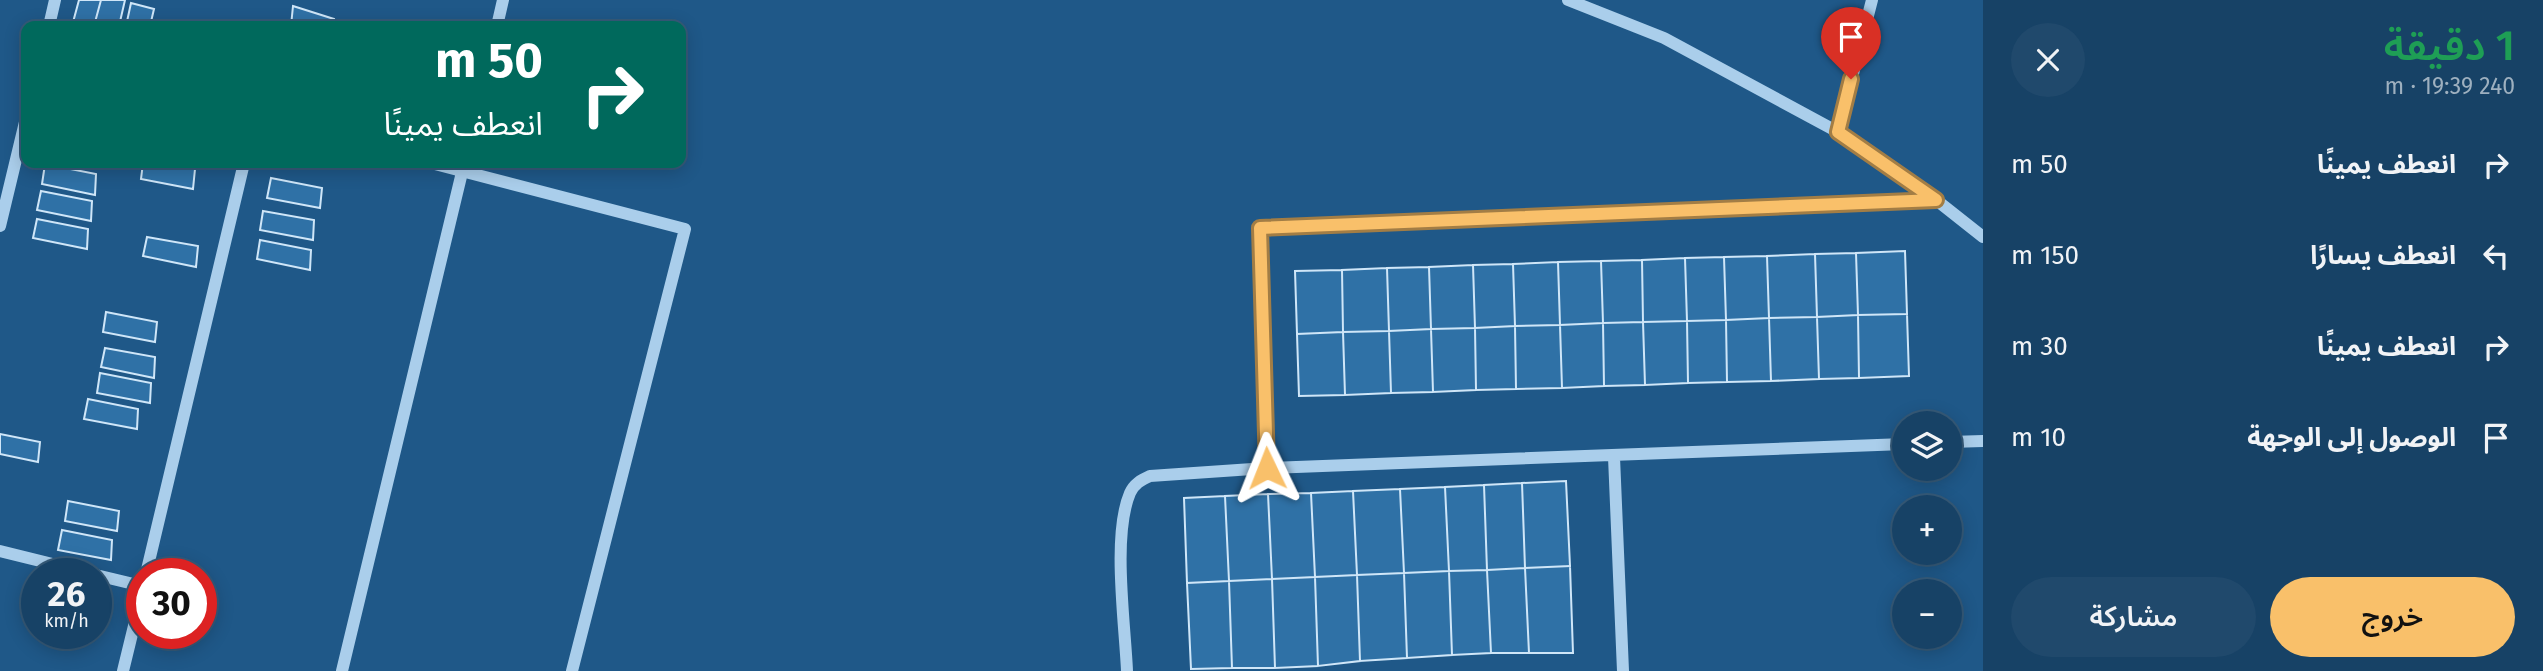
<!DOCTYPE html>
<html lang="ar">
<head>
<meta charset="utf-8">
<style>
  :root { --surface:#174266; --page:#20496c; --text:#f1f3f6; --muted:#9eb0bf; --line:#365b7a; --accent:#f9c06a }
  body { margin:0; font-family:"Fira Sans","Noto Sans Arabic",sans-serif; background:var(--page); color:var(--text); direction:rtl; height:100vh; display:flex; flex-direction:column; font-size:26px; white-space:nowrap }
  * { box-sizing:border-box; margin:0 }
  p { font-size:23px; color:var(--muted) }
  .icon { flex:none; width:38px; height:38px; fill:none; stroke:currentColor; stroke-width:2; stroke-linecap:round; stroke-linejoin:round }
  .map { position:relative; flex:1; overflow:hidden; direction:ltr }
  .side { display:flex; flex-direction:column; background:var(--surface); width:560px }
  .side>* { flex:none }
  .guide { position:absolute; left:21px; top:21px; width:665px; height:147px; border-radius:14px; box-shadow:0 4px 18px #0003,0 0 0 2px var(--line); direction:rtl; background:#00695c; color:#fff; overflow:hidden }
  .fabs { position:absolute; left:1892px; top:411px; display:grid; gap:14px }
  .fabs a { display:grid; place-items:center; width:70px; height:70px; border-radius:50%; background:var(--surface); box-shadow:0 4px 18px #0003,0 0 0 2px var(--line); font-size:35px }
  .speed { position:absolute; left:21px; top:558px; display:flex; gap:14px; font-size:35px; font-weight:700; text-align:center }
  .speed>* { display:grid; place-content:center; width:91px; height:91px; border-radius:50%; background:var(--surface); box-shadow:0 4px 18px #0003,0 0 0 2px var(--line); line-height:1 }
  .speed small { font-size:18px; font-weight:400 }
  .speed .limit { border:10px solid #d22; background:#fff; color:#111 }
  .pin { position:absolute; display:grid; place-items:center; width:60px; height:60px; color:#fff; margin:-72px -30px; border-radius:50% 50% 50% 0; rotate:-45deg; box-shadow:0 0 7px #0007 }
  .pin .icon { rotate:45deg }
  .me { position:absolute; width:77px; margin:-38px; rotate:358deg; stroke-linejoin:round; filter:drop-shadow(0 0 5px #0008) }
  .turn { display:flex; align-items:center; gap:24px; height:147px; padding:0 28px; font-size:32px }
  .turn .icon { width:91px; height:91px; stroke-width:2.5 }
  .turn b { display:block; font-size:49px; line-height:60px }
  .round { display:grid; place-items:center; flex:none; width:74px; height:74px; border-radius:37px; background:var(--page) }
  .summary { display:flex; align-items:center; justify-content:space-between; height:119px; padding:0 28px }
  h1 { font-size:42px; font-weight:600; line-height:52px; color:#1e9e55 }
  .cta { display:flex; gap:14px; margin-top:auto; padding:14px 28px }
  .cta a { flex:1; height:80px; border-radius:42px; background:var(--accent); color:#111; font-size:28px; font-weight:600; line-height:80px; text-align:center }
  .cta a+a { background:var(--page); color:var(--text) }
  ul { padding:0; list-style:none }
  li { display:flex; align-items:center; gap:21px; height:91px; padding:0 28px }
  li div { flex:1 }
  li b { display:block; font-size:26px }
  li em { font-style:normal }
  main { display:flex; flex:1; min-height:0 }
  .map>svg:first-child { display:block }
</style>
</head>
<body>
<main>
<section class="side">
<div class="summary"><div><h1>1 دقيقة</h1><p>240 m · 19:39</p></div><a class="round"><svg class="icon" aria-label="close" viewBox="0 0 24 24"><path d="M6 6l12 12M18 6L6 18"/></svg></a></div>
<ul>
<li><svg class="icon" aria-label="right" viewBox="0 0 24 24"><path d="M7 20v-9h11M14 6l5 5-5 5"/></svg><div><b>انعطف يمينًا</b></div><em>50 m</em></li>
<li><svg class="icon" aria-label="left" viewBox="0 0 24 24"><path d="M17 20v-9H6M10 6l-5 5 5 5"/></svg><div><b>انعطف يسارًا</b></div><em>150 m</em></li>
<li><svg class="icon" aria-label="right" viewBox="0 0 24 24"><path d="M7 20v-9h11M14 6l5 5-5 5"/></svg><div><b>انعطف يمينًا</b></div><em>30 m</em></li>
<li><svg class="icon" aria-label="arrive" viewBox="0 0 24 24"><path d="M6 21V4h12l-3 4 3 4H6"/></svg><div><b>الوصول إلى الوجهة</b></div><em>10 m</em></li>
</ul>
<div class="cta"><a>خروج</a><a>مشاركة</a></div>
</section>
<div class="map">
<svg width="1983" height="671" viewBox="0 0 1983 671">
  <rect width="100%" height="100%" fill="#1f5888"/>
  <!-- building -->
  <path fill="#2f71a6" stroke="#cfe6f8" stroke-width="2" d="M79,0H101L94,26H72Z
    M101,0H125L119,26H94Z
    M131,3L154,9L150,26H126Z
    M293,6L334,19L333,26H291Z
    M143,163L195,169L193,189L141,179Z
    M45,164L96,174L95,195L42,184Z
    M271,178L322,188L320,208L267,198Z
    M41,191L92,201L91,221L37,210Z
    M263,211L314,220L313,240L260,230Z
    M37,219L88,229L87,249L33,238Z
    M147,237L198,246L196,267L143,256Z
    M260,240L311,250L310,270L257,259Z
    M1905,251L1907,314L1858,315L1856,253Z
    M1856,253L1858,315L1817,317L1815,254Z
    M1815,254L1817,317L1769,318L1767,256Z
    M1767,256L1769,318L1726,320L1724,257Z
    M1724,257L1726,320L1687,321L1685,258Z
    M1685,258L1687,321L1643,322L1642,260Z
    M1642,260L1643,322L1603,323L1601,261Z
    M1601,261L1603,323L1560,325L1558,262Z
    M1558,262L1560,325L1515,326L1513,264Z
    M1513,264L1515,326L1475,328L1473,265Z
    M1473,265L1475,328L1431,329L1429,267Z
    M1429,267L1431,329L1389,331L1387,268Z
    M1387,268L1389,331L1343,332L1342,270Z
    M1342,270L1343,332L1297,334L1295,271Z
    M106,312L157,322L155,342L103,332Z
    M1907,314L1909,376L1859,378L1858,315Z
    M1858,315L1859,378L1819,379L1817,317Z
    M1817,317L1819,379L1771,381L1769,318Z
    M1769,318L1771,381L1727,382L1726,320Z
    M1726,320L1727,382L1688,383L1687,321Z
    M1687,321L1688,383L1645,385L1643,322Z
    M1643,322L1645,385L1604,386L1603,323Z
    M1603,323L1604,386L1562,388L1560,325Z
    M1560,325L1562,388L1516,389L1515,326Z
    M1515,326L1516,389L1476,390L1475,328Z
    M1475,328L1476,390L1433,392L1431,329Z
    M1431,329L1433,392L1391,393L1389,331Z
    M1389,331L1391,393L1345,395L1343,332Z
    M1343,332L1345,395L1299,396L1297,334Z
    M105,348L155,357L154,378L101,367Z
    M100,373L151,383L150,403L97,393Z
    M88,399L138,409L137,429L84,419Z
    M0,434L40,442L38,462L0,454Z
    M1566,481L1570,566L1525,568L1522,483Z
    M1522,483L1525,568L1487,570L1484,485Z
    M1484,485L1487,570L1449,571L1445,487Z
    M1445,487L1449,571L1404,573L1400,489Z
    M1400,489L1404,573L1357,575L1353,491Z
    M1353,491L1357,575L1315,577L1311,493Z
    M1311,493L1315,577L1272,579L1268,494Z
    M1268,494L1272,579L1229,581L1225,496Z
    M1225,496L1229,581L1187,583L1184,498Z
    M68,501L119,511L117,531L65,521Z
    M62,530L112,540L111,560L58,550Z
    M1570,566L1573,653H1529L1525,568Z
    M1525,568L1529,653H1491L1487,570Z
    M1487,570L1491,653L1452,655L1449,571Z
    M1449,571L1452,655L1407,658L1404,573Z
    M1404,573L1407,658L1360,661L1357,575Z
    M1357,575L1360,661L1318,666L1315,577Z
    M1315,577L1318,666L1275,668L1272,579Z
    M1272,579L1275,668H1232L1229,581Z
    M1229,581L1232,668L1191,669L1187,583Z"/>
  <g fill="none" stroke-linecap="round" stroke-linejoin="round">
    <!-- minor -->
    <path stroke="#aaceeb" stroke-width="12" d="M1568,0L1664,38L1838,132L1916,184L1983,237
      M49,26L55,0
      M497,26L503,0
      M1838,132L1872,0
      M431,163L685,229L572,671
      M0,226L26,118
      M1950,442L1983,441
      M1614,457L1623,671
      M1267,468L1260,228L1936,200
      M0,551L93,574
      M146,574L244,163
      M96,575L142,586
      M123,671L142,593
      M342,671L464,164
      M1127,671C1125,624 1112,535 1130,493C1134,484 1141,480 1150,476L1267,468L1904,444"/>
  </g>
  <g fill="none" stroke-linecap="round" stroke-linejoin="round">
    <defs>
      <path id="route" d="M1267,468L1260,228L1936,200L1838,132L1851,79"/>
    </defs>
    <!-- route casing -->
    <use href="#route" stroke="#a27d45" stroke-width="18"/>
    <!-- route -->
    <use href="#route" stroke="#f9c06a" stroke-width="12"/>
  </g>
</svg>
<div class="fabs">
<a><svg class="icon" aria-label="layers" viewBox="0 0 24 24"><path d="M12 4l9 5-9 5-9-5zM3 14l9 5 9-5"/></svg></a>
<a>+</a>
<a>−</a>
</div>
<div class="speed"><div>26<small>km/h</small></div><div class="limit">30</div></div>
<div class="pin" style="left:1851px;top:79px;background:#d93025"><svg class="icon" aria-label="arrive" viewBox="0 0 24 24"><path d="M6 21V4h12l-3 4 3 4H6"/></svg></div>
<svg class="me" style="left:1267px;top:468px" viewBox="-20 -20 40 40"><path d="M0-17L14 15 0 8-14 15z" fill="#f9c06a" stroke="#fff" stroke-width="4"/></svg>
<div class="guide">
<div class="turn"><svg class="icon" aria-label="right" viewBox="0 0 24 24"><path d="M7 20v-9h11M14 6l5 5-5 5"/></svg><div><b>50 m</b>انعطف يمينًا</div></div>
</div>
</div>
</main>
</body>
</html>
